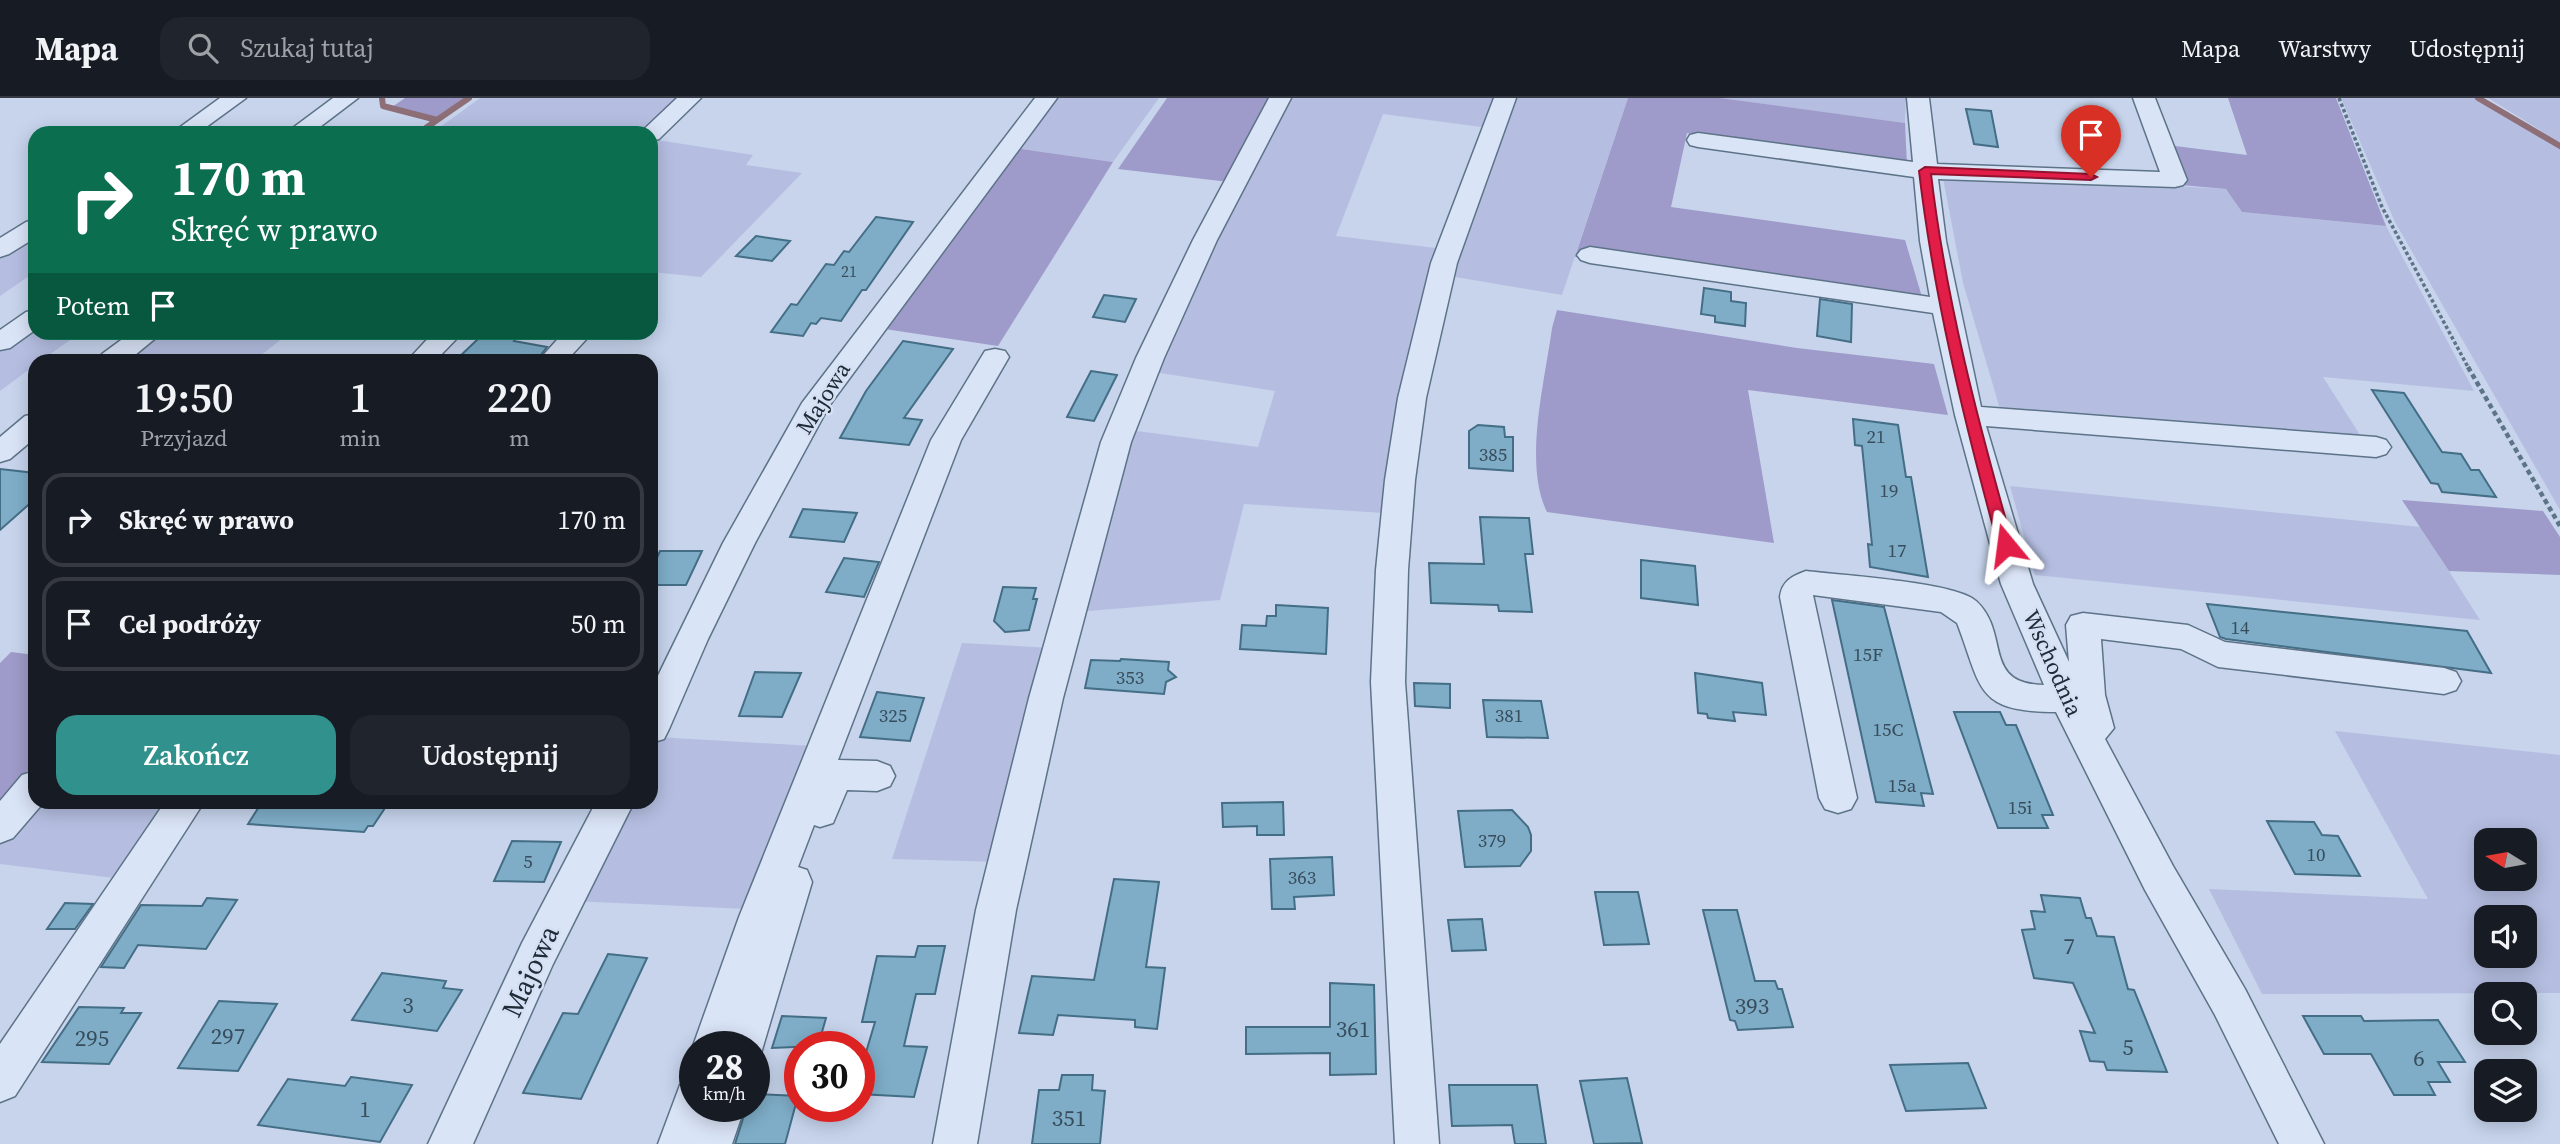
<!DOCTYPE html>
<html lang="pl">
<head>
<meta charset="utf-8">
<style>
  :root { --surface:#171b24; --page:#20242c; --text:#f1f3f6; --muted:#9ea1a6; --line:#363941; --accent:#31928d }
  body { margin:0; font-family:"Source Serif 4",serif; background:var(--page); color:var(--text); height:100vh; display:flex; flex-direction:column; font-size:26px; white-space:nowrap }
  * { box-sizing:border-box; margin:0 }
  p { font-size:23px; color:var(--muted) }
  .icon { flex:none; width:38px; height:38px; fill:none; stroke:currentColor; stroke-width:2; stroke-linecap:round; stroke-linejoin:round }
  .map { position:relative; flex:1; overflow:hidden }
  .sheet { position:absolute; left:28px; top:256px; width:630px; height:455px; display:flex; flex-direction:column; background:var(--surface); border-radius:21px; box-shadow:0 4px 18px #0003 }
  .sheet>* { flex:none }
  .top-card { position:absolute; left:28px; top:28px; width:630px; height:214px; border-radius:21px; box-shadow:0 4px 18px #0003; background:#0b6e4f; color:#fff; overflow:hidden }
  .needle { width:46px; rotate:281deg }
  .controls { position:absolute; left:2474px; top:730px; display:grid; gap:14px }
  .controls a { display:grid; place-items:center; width:63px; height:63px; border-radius:14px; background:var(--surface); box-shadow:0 4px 18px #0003; font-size:35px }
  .speed { position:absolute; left:679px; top:933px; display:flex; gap:14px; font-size:35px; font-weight:700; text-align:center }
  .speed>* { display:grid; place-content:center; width:91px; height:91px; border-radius:50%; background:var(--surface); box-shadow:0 4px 18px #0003; line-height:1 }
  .speed small { font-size:18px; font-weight:400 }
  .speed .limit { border:10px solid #d22; background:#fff; color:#111 }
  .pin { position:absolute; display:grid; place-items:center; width:60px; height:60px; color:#fff; margin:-72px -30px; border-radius:50% 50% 50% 0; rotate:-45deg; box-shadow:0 0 7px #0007 }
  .pin .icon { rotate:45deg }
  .me { position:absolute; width:77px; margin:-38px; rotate:344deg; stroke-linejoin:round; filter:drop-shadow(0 0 5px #0008) }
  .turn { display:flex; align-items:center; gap:24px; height:147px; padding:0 28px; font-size:32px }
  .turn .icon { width:91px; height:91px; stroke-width:2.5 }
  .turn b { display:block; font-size:49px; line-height:60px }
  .then { display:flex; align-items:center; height:66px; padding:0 28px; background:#0003; gap:14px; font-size:26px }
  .eta { display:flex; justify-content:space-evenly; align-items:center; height:119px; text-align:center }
  .eta b { font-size:42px; font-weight:600; line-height:49px }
  .primary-button { display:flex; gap:14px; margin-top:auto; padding:14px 28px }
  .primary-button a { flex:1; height:80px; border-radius:21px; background:var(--accent); color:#fff; font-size:28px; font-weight:600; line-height:80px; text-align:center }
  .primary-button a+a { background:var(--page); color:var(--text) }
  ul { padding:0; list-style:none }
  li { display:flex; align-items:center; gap:21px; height:94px; margin:0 14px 10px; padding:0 14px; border:4px solid var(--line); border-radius:21px }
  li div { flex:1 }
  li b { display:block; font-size:26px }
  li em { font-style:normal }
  header { display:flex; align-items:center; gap:42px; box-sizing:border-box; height:98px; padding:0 35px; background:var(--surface); border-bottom:2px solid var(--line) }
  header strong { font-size:33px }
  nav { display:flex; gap:38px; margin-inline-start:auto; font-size:24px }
  .search { width:490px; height:63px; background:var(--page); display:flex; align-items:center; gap:18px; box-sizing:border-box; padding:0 24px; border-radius:21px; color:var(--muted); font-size:26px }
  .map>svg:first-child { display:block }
</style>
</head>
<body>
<header>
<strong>Mapa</strong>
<div class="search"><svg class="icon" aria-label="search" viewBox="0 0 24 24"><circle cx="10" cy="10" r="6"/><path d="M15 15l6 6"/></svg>Szukaj tutaj</div>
<nav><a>Mapa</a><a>Warstwy</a><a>Udostępnij</a></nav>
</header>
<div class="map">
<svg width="2560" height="1046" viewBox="0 0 2560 1046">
  <rect width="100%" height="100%" fill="#c7d4ec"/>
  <!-- farmland -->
  <path fill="#b5bee1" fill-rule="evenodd" d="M480,0H685L647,35H432Z
    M1053,0H1159L1113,64L1015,50Z
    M1283,0H1502L1489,30L1383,16L1336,138L1444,151L1384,415L1244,406L1220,502L1077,514L1129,332L1258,349L1275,293L1154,274Z
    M1511,0H1628L1562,197L1444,177Z
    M1720,0H1906L1905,25L1763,6Z
    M2341,0H2477L2560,50V412L2395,124Z
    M2488,0H2560V44L2556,42Z
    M651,41L753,57L746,67L802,75L701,179L651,174Z
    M1942,75L2227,91L2242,114L2386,128L2474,293L2323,279L2362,340L2000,311L1963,185Z
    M35,133V174L0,198V155Z
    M35,223V234L80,235L42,262H35V267L0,293V248Z
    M157,235H289L255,262H119Z
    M2010,388L2421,429L2480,522L2035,477Z
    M962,545L1052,550L1000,764L892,761Z
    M2335,633L2560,657V895L2262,896L2209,791L2428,801ZM2487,742H2525V780H2487ZM2487,819H2525V858H2487Z
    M657,639L814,648L747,811L573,803L624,704H651V650Z
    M35,704H177L122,781L0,766V740Z"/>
  <!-- green -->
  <path fill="#9e9bca" d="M405,0H466L436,21L392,9Z
    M1167,0H1277L1229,84L1118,71Z
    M1628,0H1720L1905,25L1907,67L1687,35L1671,109L1905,142L1925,209L1575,159Z
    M2228,0H2336L2386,128L2242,114L2226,91L2181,87L2167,47L2247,57Z
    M1015,50L1113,64L998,248L878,230Z
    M1557,212L1797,250L1934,266L1948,317L1748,292L1774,445L1547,414C1523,366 1545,283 1552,230Z
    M2402,402L2543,413L2560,439V477L2449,473Z
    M11,554L35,557V664L0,706V565Z"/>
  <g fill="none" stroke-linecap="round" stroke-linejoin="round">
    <!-- stream -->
    <path stroke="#8e6f78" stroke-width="6" d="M382,0L383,8L437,22L419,35
      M2478,0L2560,48
      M437,22L469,0"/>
  </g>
  <!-- building -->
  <path fill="#7fadc8" stroke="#446e85" stroke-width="2" d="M1966,11L1991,13L1998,49L1974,46Z
    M876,119L913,124L866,192H862L841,223L821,220L816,226L811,225L803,238L771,234L791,206L797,207L826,166L834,167L844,153L849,154Z
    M756,138L769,140L790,143L772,163L736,158Z
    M1704,190L1731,194V203L1746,205L1745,228L1715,224V218L1701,216Z
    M1104,197L1136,201L1125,224L1093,219Z
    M1820,201L1852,206L1851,244L1817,238Z
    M490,234H521L514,243L547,249L537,262H456L480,239H485Z
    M903,243L953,251L904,320L922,322L909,347L840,340L866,293Z
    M1091,273L1117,277L1094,323L1067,319Z
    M2372,292L2404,295L2442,354L2461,356L2471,372H2479L2496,399L2442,394L2438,386L2431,385Z
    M1853,321L1898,327L1906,379H1911L1928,479L1870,469L1868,446L1872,447L1862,348L1855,347Z
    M1478,327L1504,329L1505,339H1513V373L1469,370V333Z
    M0,371L35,375V401L0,432Z
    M803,411L857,415L844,444L790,439Z
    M1480,419L1529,420L1533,456H1525L1532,514L1499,513L1498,507L1431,505L1429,465L1484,466Z
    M660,453H702L686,487H651V473Z
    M844,460L879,464L864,499L826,494Z
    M1641,462L1695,468L1698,507L1641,500Z
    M1003,489L1036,490L1033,501H1037L1029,532L1005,534L994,523Z
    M1832,502L1884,509L1933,696L1921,695L1924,708L1876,704Z
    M2207,506L2467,533L2491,575L2226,541L2220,539Z
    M1276,507L1328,510L1326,556L1240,551L1242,527L1266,528L1267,518H1276Z
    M1121,561L1169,564L1168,572L1176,579L1166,584L1164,596L1085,590L1091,562L1120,563Z
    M755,574L801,575L782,619L739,618Z
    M1695,575L1762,585L1766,617L1733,614L1735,623L1708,620L1707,616L1698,615Z
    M1414,585L1450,586V610L1415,608Z
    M877,594L924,600L910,643L860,639Z
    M1483,602L1541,603L1548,640L1487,639Z
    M1954,614H2000L2006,627H2016L2053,717H2042L2048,730H1998Z
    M262,704H389L373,728H368L364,734L248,726Z
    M1283,704L1284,737H1257V728L1223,729L1222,705Z
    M1512,712L1528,729L1531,737V753L1520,768L1465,769L1458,713Z
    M2267,723L2314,724L2322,737L2338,738L2360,778L2295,776Z
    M512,743L561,744L544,784L494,783Z
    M1332,759L1334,797L1294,799L1295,811H1272L1270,761Z
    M1114,781L1159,784L1146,869L1165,870L1157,931L1135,929V922L1058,917L1053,937L1019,935L1032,878L1094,882Z
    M1595,794H1638L1649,846L1604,847Z
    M2041,797L2080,800L2086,820H2091L2097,838L2114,839L2128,891L2134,892L2167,974L2107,972L2104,964L2090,963L2080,933L2095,935L2073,885L2034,880L2022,832L2035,831L2031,813L2045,814Z
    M207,800L237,802L206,851L138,847L124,870L101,869L141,807L202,808Z
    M65,805L93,806L75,831H47Z
    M1703,812H1737L1755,883H1775L1778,891H1782L1793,929L1738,932L1735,923L1730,922Z
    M1482,821L1486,852L1452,853L1448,822Z
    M918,848H945L935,896H916L904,948L927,949L914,999L859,996V978L875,924H862L877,858L915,859Z
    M608,856L647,860L581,1001L523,995L563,915L578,916Z
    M382,875L446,883L443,890L462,892L437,933L352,922Z
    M1330,885L1374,887L1376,976L1330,977V955L1246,956V929H1330Z
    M219,903L277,906L238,973L178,970Z
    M79,909L124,910L121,915H141L109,966L42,964Z
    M782,918L826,920L818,948L772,950Z
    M2303,918H2361L2364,923L2438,922L2465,964H2438L2450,984H2428L2435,997H2394L2371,956H2324Z
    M1968,965L1986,1010L1906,1013L1890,967Z
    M1062,977H1093L1092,992L1105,993L1100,1046H1032L1039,992H1059Z
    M351,979L412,987L380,1044L258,1027L288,981L345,988Z
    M1627,980L1642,1045L1594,1046L1580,983Z
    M1449,987H1537L1546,1046H1515L1512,1027L1452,1028Z
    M754,996L798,998L785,1046H735L747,1008H754Z"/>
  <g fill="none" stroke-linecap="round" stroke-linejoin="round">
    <defs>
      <path id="minor" d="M220,0H246L198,35H172Z
        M333,0H358L312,35H286Z
        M677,0H701L659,41L651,43V35H640Z
        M1035,0H1057L829,308L755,445L708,541L669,631L664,641L651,645V592L723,445L802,305Z
        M1269,0H1291L1217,142L1164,260L1131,344L1063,600L1016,812L977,1046H933L976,812L1029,600L1101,344L1136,260L1193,142Z
        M1494,0H1516L1457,165L1426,300L1415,382L1408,472L1405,584L1439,1046H1395L1371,584L1376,472L1385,382L1398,300L1431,165Z
        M1907,0H1929L1937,66L2160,74L2133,0H2155L2187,82L2183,87L2175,89L1938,81L1946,143L1981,309L2376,339L2386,342L2391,349L2386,356L2376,359L1986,328L2033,486L2069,564L2066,527L2071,518L2083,515L2188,527L2225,544L2444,570L2456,574L2461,583L2456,592L2444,596L2218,569L2181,551L2101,541L2105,597L2114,630L2105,641L2173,768L2245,891L2324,1046H2279L2215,917L2145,792L2056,614C1974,614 1982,589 1957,525L1941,514L1813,497L1857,700L1851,711L1838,715L1825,711L1819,700L1780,499C1782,483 1792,478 1806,473C1839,477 1956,484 1976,503C2011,535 1981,586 2044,587L2001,486L1955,317L1933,215L1590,165L1581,162L1577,157L1581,152L1590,149L1930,199L1920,143L1914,79L1698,49L1690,47L1687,42L1690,37L1698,35L1913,64Z
        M35,122V140L9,156L0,159V140L26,124Z
        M35,212V232L10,250L0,252V232L26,214Z
        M132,234H163L129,262H99L102,256Z
        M434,234H463L436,262H408Z
        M564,234H593L567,262H539Z
        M995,251L1005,253L1009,259L961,342L838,662L877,663L890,668L895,678L890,688L877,693L847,692L833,725L820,729L814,727L798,769L807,772L812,784L759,962L754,964V948H695V952L693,948L739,819L931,342L985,253Z
        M35,316V340L10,361L0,364V339L25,318Z
        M35,673V704H44L13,740L0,745V703L22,677Z
        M165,704H204L15,998L0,1004V946Z
        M596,704H634L553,866L473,1046H428L522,845Z
        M695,981V1008H745L732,1046H658L680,987Z"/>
    </defs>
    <!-- minor casing -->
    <use href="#minor" stroke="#5d7387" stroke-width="3"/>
    <!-- path-far1 -->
    <path stroke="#5d7387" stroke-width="3.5" stroke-dasharray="3.5 2.5" stroke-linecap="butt" d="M2339,0L2382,109L2469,271"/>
    <!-- path -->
    <path stroke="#5d7387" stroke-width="4.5" stroke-dasharray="5 3.5" stroke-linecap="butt" d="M2468,269L2560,428"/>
    <!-- minor -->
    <use href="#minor" fill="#dae4f7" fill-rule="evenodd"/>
  </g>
  <!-- route -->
  <path fill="#e11d48" stroke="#92132f" stroke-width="2" d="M1925,69L2091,76L2097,79L2091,82L1931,76C1946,203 1978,324 2013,447L2006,452L1998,447C1964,323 1934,200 1919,73Z"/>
  <g text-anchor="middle" stroke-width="5" stroke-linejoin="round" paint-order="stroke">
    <!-- far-number labels -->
    <g font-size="16" fill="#384d5c">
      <text x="849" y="179">21</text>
    </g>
    <!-- number labels -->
    <g font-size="19" fill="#384d5c">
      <text x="1876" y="345">21</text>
      <text x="1493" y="363">385</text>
      <text x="1889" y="399">19</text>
      <text x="1897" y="459">17</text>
      <text x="2240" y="536">14</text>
      <text x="1868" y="563">15F</text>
      <text x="1130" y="586">353</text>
      <text x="893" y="624">325</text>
      <text x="1509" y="624">381</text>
      <text x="1888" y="638">15C</text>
      <text x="1902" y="694">15a</text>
      <text x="2020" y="716">15i</text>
      <text x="1492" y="749">379</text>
      <text x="2316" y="763">10</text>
      <text x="528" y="770">5</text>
      <text x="1302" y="786">363</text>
    </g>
    <!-- street labels -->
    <g font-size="23" fill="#202d38" stroke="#d6e0f4">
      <text transform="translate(823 300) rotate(-58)" y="8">Majowa</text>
      <text transform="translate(2053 565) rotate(66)" y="8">Wschodnia</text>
    </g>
    <!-- near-number labels -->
    <g font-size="23" fill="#384d5c">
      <text x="2069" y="856">7</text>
      <text x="408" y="915">3</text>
      <text x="1752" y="916">393</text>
      <text x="1353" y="939">361</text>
      <text x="228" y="946">297</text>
      <text x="92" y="948">295</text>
      <text x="2128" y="957">5</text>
      <text x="2419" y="968">6</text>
      <text x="365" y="1019">1</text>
      <text x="1069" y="1028">351</text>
    </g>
    <!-- near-street labels -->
    <g font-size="28" fill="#202d38" stroke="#d6e0f4">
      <text transform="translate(530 873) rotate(-65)" y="10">Majowa</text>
    </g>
  </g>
</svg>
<div class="controls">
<a><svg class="needle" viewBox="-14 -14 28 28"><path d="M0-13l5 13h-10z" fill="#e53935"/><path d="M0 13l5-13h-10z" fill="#9ea1a6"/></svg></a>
<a><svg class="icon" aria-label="sound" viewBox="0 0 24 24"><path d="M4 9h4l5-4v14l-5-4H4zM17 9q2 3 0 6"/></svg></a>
<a><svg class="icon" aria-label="search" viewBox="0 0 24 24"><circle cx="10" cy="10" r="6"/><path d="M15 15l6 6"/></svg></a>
<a><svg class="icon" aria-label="layers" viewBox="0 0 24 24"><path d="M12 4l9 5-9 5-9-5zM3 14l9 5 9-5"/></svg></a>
</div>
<div class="speed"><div>28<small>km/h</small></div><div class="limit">30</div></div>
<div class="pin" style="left:2091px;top:79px;background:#d93025"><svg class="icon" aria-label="arrive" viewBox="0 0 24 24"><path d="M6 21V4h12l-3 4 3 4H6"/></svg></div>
<svg class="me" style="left:2006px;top:447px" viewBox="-20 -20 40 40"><path d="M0-17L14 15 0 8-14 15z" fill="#e11d48" stroke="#fff" stroke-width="4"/></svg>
<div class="top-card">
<div class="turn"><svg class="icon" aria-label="right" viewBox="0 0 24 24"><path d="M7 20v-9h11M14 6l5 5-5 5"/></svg><div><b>170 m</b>Skręć w prawo</div></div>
<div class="then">Potem<svg class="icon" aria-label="arrive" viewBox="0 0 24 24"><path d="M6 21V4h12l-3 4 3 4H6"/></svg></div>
</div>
<section class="sheet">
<div class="eta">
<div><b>19:50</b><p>Przyjazd</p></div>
<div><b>1</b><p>min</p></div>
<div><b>220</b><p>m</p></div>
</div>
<ul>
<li><svg class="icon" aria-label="right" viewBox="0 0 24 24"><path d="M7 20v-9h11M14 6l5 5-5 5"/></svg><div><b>Skręć w prawo</b></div><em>170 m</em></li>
<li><svg class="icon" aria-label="arrive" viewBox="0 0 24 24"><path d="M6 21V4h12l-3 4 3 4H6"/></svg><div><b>Cel podróży</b></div><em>50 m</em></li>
</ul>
<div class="primary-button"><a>Zakończ</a><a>Udostępnij</a></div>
</section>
</div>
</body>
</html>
